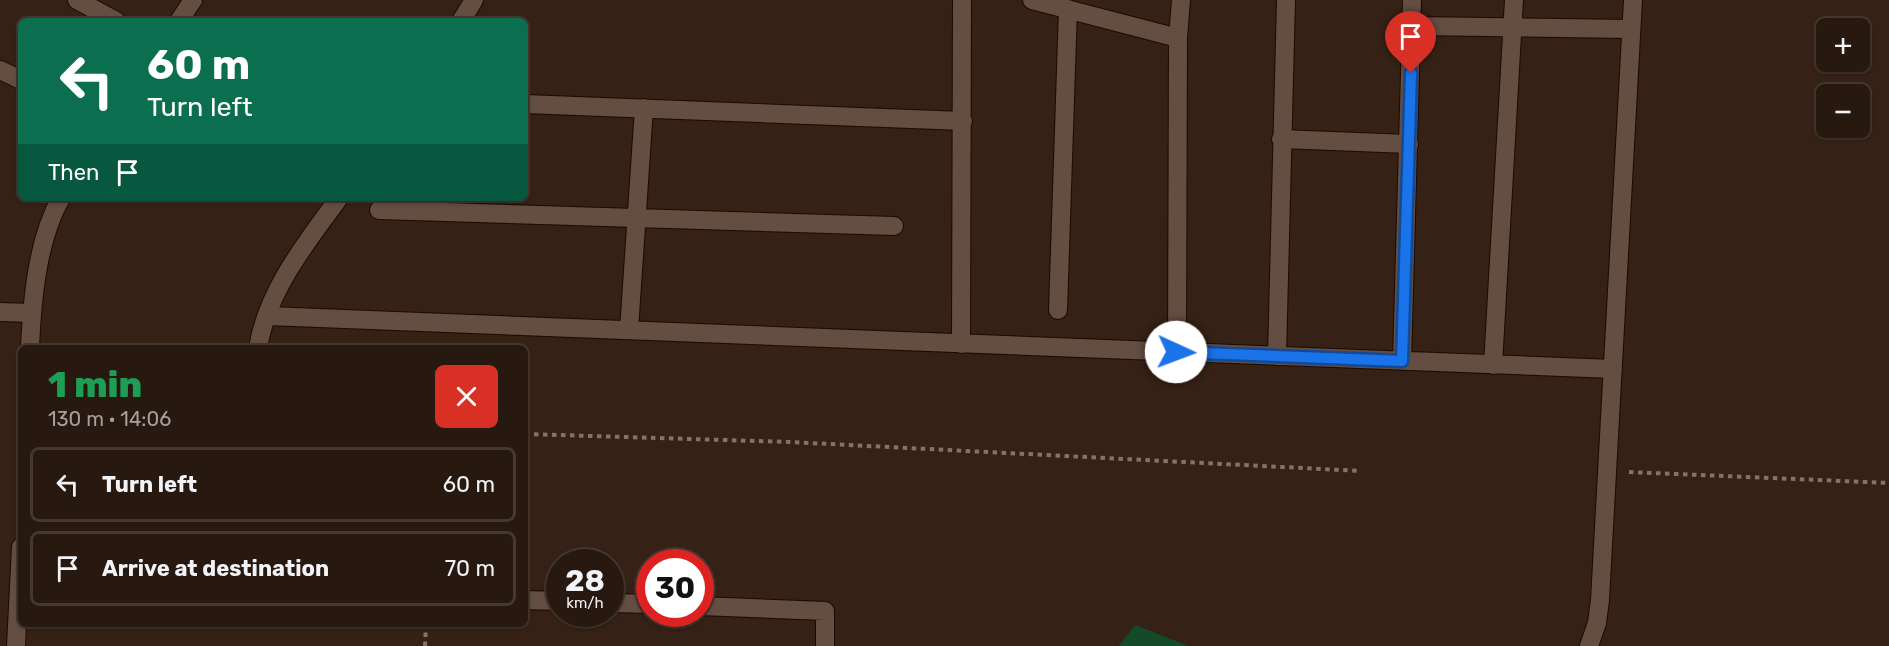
<!DOCTYPE html>
<html lang="en">
<head>
<meta charset="utf-8">
<style>
  :root { --surface:#281910; --page:#34261e; --text:#f1f3f6; --muted:#a5a09f; --line:#443830 }
  body { margin:0; font-family:Rubik,sans-serif; background:var(--page); color:var(--text); height:100vh; display:flex; flex-direction:column; font-size:22px; white-space:nowrap }
  * { box-sizing:border-box; margin:0 }
  p { font-size:20px; color:var(--muted) }
  .icon { flex:none; width:33px; height:33px; fill:none; stroke:currentColor; stroke-width:2; stroke-linecap:round; stroke-linejoin:round }
  .map { position:relative; flex:1; overflow:hidden }
  .drawer { position:absolute; left:18px; top:345px; width:510px; height:282px; display:flex; flex-direction:column; background:var(--surface); border-radius:9px; box-shadow:0 2px 4px #0004,0 0 0 2px var(--line) }
  .drawer>* { flex:none }
  .top-card { position:absolute; left:18px; top:18px; width:510px; height:183px; border-radius:9px; box-shadow:0 2px 4px #0004,0 0 0 2px var(--line); background:#0b6e4f; color:#fff; overflow:hidden }
  .fabs { position:absolute; left:1816px; top:18px; display:grid; gap:12px }
  .fabs a { display:grid; place-items:center; width:54px; height:54px; border-radius:9px; background:var(--surface); box-shadow:0 2px 4px #0004,0 0 0 2px var(--line); font-size:30px }
  .speed { position:absolute; left:546px; top:549px; display:flex; gap:12px; font-size:30px; font-weight:700; text-align:center }
  .speed>* { display:grid; place-content:center; width:78px; height:78px; border-radius:50%; background:var(--surface); box-shadow:0 2px 4px #0004,0 0 0 2px var(--line); line-height:1 }
  .speed small { font-size:15px; font-weight:400 }
  .speed .limit { border:9px solid #d22; background:#fff; color:#111 }
  .pin { position:absolute; display:grid; place-items:center; width:51px; height:51px; color:#fff; margin:-62px -26px; border-radius:50% 50% 50% 0; rotate:-45deg; box-shadow:0 0 6px #0007 }
  .pin .icon { rotate:45deg }
  .me { position:absolute; width:66px; margin:-33px; rotate:92deg; stroke-linejoin:round; filter:drop-shadow(0 0 4px #0008) }
  .turn { display:flex; align-items:center; gap:21px; height:126px; padding:0 30px; font-size:27px }
  .turn .icon { width:78px; height:78px; stroke-width:2.5 }
  .turn b { display:block; font-size:42px; line-height:51px }
  .then { display:flex; align-items:center; height:57px; padding:0 30px; background:#0003; gap:12px; font-size:22px }
  .round { display:grid; place-items:center; flex:none; width:63px; height:63px; border-radius:9px; background:var(--page) }
  .summary { display:flex; align-items:center; justify-content:space-between; height:102px; padding:0 30px }
  h1 { font-size:36px; font-weight:800; line-height:45px; color:#1e9e55 }
  ul { padding:0; list-style:none }
  li { display:flex; align-items:center; gap:18px; height:75px; margin:0 12px 9px; padding:0 18px; border:3px solid var(--line); border-radius:9px }
  li div { flex:1 }
  li b { display:block; font-size:22px }
  li em { font-style:normal }
  .map>svg:first-child { display:block }
</style>
</head>
<body>
<div class="map">
<svg width="1889" height="646" viewBox="0 0 1889 646">
  <rect width="100%" height="100%" fill="#352115"/>
  <!-- green -->
  <path fill="#144929" d="M1135,625L1189,646H1119Z"/>
  <g fill="none" stroke-linecap="round" stroke-linejoin="round">
    <defs>
      <path id="minor" d="M77,0L116,21
        M1032,0L1178,38
        M179,21L193,0
        M461,21L474,0
        M1412,26L1630,29
        M0,70L21,80
        M525,104L963,121
        M1281,139L1409,144
        M379,210L894,226
        M1058,310L1068,9
        M0,312L32,313
        M268,316L1613,369
        M629,330L644,108
        M961,344L962,0
        M30,348C32,301 37,240 61,198
        M258,348C267,291 306,243 339,198
        M1177,352L1178,38L1181,0
        M1277,356L1286,0
        M1402,361L1412,0
        M1493,365L1514,0
        M525,600L560,601
        M610,603L650,604
        M700,606L825,611V646
        M16,646L21,547
        M1589,646L1597,623L1600,600L1633,0"/>
    </defs>
    <!-- minor casing -->
    <use href="#minor" stroke="#1c0a02" stroke-width="20"/>
    <!-- path -->
    <path stroke="#847369" stroke-width="4" stroke-dasharray="4.5 4.5" stroke-linecap="butt" d="M525,434L790,442L1361,471
      M1629,472L1889,483
      M425,646L426,624"/>
    <!-- minor -->
    <use href="#minor" stroke="#644d41" stroke-width="18"/>
  </g>
  <g fill="none" stroke-linecap="round" stroke-linejoin="round">
    <defs>
      <path id="route" d="M1176,352L1402,361L1411,73"/>
    </defs>
    <!-- route casing -->
    <use href="#route" stroke="#114b97" stroke-width="15"/>
    <!-- route -->
    <use href="#route" stroke="#1a73e8" stroke-width="10"/>
  </g>
</svg>
<div class="fabs">
<a>+</a>
<a>−</a>
</div>
<div class="speed"><div>28<small>km/h</small></div><div class="limit">30</div></div>
<div class="pin" style="left:1411px;top:73px;background:#d93025"><svg class="icon" aria-label="arrive" viewBox="0 0 24 24"><path d="M6 21V4h12l-3 4 3 4H6"/></svg></div>
<svg class="me" style="left:1176px;top:352px" viewBox="-20 -20 40 40"><circle r="19" fill="#fff"/><path d="M0-13L10 11 0 6-10 11z" fill="#1a73e8"/></svg>
<div class="top-card">
<div class="turn"><svg class="icon" aria-label="left" viewBox="0 0 24 24"><path d="M17 20v-9H6M10 6l-5 5 5 5"/></svg><div><b>60 m</b>Turn left</div></div>
<div class="then">Then<svg class="icon" aria-label="arrive" viewBox="0 0 24 24"><path d="M6 21V4h12l-3 4 3 4H6"/></svg></div>
</div>
<section class="drawer">
<div class="summary"><div><h1>1 min</h1><p>130 m · 14:06</p></div><a class="round" style="background:#d93025;color:#fff"><svg class="icon" aria-label="close" viewBox="0 0 24 24"><path d="M6 6l12 12M18 6L6 18"/></svg></a></div>
<ul>
<li><svg class="icon" aria-label="left" viewBox="0 0 24 24"><path d="M17 20v-9H6M10 6l-5 5 5 5"/></svg><div><b>Turn left</b></div><em>60 m</em></li>
<li><svg class="icon" aria-label="arrive" viewBox="0 0 24 24"><path d="M6 21V4h12l-3 4 3 4H6"/></svg><div><b>Arrive at destination</b></div><em>70 m</em></li>
</ul>
</section>
</div>
</body>
</html>
